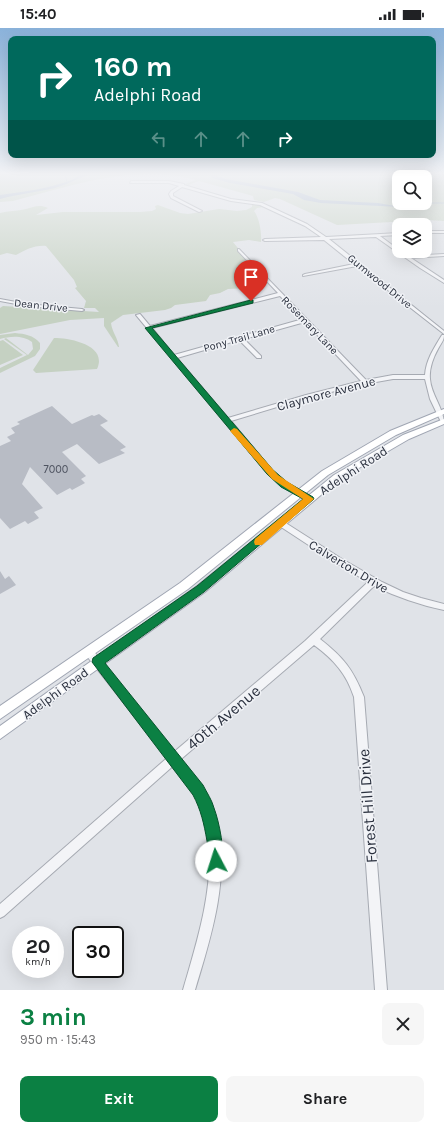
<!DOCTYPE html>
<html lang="en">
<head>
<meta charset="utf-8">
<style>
  :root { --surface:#fff; --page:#f6f6f6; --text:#202124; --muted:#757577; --accent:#0b8043 }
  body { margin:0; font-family:Karla,sans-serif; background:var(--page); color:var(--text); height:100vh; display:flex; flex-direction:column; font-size:15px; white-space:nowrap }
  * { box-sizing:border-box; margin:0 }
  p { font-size:13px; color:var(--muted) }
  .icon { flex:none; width:22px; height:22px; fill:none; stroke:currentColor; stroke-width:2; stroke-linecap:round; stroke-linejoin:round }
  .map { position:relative; height:962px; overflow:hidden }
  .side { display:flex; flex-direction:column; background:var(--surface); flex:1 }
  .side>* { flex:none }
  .banner { position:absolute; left:8px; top:8px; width:428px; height:122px; border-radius:8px; box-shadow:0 4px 16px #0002; background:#00695c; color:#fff; overflow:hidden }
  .fabs { position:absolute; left:392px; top:142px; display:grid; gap:8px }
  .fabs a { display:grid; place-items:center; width:40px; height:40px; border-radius:8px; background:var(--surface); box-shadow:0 4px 16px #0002; font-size:20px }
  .speed { position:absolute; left:12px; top:898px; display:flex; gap:8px; font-size:20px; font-weight:700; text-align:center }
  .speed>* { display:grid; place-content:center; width:52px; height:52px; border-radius:50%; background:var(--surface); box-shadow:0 4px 16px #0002; line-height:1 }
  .speed small { font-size:10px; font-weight:400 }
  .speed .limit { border:2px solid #111; border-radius:6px; background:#fff; color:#111 }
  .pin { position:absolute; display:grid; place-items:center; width:34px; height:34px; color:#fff; margin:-41px -17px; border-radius:50% 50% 50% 0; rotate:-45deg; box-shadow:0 0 4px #0007 }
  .pin .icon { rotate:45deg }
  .me { position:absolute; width:44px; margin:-22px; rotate:355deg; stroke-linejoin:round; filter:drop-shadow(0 0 3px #0008) }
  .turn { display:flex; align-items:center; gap:14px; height:84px; padding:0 20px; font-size:18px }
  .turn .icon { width:52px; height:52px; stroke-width:2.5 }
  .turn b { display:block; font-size:28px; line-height:34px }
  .lanes { display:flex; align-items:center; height:38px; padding:0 20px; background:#0003; justify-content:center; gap:20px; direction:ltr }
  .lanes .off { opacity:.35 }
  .round { display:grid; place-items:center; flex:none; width:42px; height:42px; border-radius:8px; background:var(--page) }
  .summary { display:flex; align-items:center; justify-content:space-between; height:68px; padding:0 20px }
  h1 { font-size:24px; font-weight:700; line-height:30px; color:var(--accent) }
  .cta { display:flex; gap:8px; margin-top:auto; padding:8px 20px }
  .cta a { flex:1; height:46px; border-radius:8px; background:var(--accent); color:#fff; font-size:16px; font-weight:700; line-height:46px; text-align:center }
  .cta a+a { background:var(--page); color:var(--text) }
  .status { display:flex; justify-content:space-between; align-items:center; height:28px; padding:0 20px; background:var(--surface); direction:ltr }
  .status svg { height:11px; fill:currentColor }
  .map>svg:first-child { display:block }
</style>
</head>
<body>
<div class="status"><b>15:40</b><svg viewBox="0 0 49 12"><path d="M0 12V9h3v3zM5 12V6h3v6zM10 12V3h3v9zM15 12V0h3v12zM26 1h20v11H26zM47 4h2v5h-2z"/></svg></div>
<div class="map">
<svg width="444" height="962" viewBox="0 0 444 962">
  <rect width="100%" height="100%" fill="#e0e3e8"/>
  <!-- green -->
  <path fill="#c5d1c2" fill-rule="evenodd" d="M0,145H444V193L428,192L337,197L280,171L275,170L264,174L254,172L253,168L199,153L188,157L185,156L196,152C135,135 71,158 13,173L0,174ZM399,149H425V175H399Z
    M252,176L260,177L264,179L257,180L254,183C259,189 262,205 261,214L249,212L233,214L267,256L248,260L228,261L220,265L210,267L206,273L175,277L171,280L165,282L123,287L111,295C112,304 118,310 119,319H118L104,298V290L70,292L0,306V280L3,278L99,284L95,280H84L86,273L75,260L77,259L74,252L46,218C34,217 26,222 16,227L7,225L0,227V185C8,183 18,183 26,181C34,179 39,176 48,180L36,187L63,184H140L152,183L156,181L155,178L158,177L180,185L188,186L219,181L237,183L246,182L252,179Z
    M15,305C25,306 33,307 40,315V321L35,328L0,345V340L27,327L4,311L6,310L28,327L33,321L32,314C23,307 10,308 0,311V307Z
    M54,310C70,310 108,317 97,341L36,345L33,342Z
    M3,312L23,327L0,337V313Z"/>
  <!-- water -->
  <path fill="#9eaec6" d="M83,145H93C80,149 69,156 55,160C37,164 18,166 0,171V167C23,164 51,160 72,152C76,150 79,147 83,145Z
    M214,145H220L217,148L226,151L298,164L320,172L378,175L401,179L321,175L304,172L293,166L230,155L212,150L211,148Z"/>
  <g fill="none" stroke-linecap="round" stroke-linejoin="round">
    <!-- stream -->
    <path stroke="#9eaec6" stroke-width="1" d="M65,145L67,155
      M401,145L405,149
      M425,175H444
      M398,179L409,178L412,175"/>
  </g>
  <!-- building -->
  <path fill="#b8bcc5" d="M52,378L72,396L92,387L94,388L99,386L108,393L100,397L126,419L120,422L125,425L99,436L77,416L62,424L86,448L81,451L85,455L72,462L70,460L57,467L30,439L22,456L43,480L34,484L39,490L28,496L25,493L10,501L0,490V418L11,413L7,409L15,405L11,400L20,396L17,394Z
    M0,543L5,551L9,548L16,557L0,566Z"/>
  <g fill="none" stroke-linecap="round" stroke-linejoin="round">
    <defs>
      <path id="minor" d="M131,153H169L184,156V157L231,171L262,175L307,196L326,209L399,205V207L380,208L399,222V223H401L408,228L444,226V228L411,230L444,252V255L420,240L376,209L329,211L444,303V306L357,238L303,248V247L305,246L354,236L324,212L265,213L263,212L265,211L321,209L305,198L260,177L231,173L182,159L173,165V168L202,183L199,184L171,170L169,166L171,163L179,158L169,155H130Z
        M425,203H444V205H425Z
        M239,221L366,352L393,347H425C426,332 434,320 442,307H444C444,313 441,315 438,321C433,330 429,341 430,351C431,367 444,380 444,396L441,394L430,371L425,351H393L365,356L310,369L231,393L272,442L286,454L312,469L313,471L312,473H308L282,458L268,446L136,287L140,286L150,298L278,265L238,223V221ZM280,268L303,291L174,327L152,300ZM305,294L361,353L306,367L228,390L177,330L239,312L257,330H261V328L244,311Z
        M0,271L27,276L82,281L84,282L82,283L27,278L0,273Z
        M281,492L342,531L382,554L403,564L421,570L444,576V582C420,577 397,569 374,558L320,611C343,629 353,641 364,669L387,962H375L354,669C346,645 334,632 314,617L180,732C191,745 203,758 210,774C213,781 215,788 217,794C230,850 211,909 195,962H183C197,914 213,864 209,813C208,803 206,791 203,781C197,765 183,751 173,738L4,888L0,890V876L167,730L86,627L85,624L86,621L89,620L92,621L174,724L305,613L368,554L336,535L278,497L277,495L278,493Z"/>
      <path id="major" d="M444,381V386L396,407L328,447L188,561L0,691V678L180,555L322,443L390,403Z
        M444,391V396L409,411L340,451L205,564L0,711V698L197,558L334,447L403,407Z"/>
    </defs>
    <!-- minor casing -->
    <use href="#minor" stroke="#a6aab2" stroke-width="2"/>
    <!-- major casing -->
    <use href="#major" stroke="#a0a6b3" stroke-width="2"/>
    <!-- minor -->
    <use href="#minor" fill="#f3f4f7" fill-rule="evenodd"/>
    <!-- major -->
    <use href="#major" fill="#fff" fill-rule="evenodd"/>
  </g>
  <!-- sky -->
  <linearGradient id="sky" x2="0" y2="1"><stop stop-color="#8ab2da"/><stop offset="0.52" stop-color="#f1f2f5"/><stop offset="1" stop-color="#f1f2f5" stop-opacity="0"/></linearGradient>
  <rect width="444" height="280" fill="url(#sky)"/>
  <!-- route -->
  <path fill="#0b8043" stroke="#07532c" d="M251,272H253V275L152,300L273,442L287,454L313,469L314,471L204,564L105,635L203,757C207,765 212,772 214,780C219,793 226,826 221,838L216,840L211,838C207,830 208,821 207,813C204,796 201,782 193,767L92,634L93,630L197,558L303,471L281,459L267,446L145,300Z"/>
  <!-- slow -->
  <path fill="#f59e0b" d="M234,400L237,401L278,447L314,471L262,517H255L254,514L255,511L303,471L272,451L231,404L230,403Z"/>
  <g text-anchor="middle" stroke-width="3" stroke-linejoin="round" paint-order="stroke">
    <!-- far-street labels -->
    <g font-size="11" fill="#2a303e" stroke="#f0f2f6">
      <text transform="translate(380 253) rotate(39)" y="4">Gumwood Drive</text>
      <text transform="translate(41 277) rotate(6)" y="4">Dean Drive</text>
      <text transform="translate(310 297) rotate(46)" y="4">Rosemary Lane</text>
      <text transform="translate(239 310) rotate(-16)" y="4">Pony Trail Lane</text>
    </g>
    <!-- number labels -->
    <g font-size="11" fill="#4e5360">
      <text x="56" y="445">7000</text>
    </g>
    <!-- street labels -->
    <g font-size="13" fill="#2a303e" stroke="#f0f2f6">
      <text transform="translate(326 365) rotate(-15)" y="5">Claymore Avenue</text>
      <text transform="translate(353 442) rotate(-33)" y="5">Adelphi Road</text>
      <text transform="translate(349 538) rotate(31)" y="5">Calverton Drive</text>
      <text transform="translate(55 665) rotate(-36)" y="5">Adelphi Road</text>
    </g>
    <!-- near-street labels -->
    <g font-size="16" fill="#2a303e" stroke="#f0f2f6">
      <text transform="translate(223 689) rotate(-40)" y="6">40th Avenue</text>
      <text transform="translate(367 778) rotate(-94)" y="6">Forest Hill Drive</text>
    </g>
  </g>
</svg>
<div class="fabs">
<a><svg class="icon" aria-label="search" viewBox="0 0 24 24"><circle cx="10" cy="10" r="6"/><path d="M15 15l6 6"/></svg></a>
<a><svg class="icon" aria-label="layers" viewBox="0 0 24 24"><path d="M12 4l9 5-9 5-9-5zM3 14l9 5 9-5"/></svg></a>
</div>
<div class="speed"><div>20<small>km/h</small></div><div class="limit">30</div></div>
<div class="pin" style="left:251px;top:273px;background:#d93025"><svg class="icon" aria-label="arrive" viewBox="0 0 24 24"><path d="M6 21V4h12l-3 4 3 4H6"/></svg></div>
<svg class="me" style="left:216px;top:833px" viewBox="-20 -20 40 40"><circle r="19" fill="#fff"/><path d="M0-13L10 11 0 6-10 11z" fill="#0b8043"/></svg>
<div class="banner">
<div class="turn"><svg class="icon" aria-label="right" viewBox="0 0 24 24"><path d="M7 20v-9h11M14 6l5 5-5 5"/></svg><div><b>160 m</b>Adelphi Road</div></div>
<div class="lanes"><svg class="icon off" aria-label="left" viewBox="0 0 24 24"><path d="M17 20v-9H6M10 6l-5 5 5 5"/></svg><svg class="icon off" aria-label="ahead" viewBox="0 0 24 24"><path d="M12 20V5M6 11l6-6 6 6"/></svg><svg class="icon off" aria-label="ahead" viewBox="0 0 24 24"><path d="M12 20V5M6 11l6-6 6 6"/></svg><svg class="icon" aria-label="right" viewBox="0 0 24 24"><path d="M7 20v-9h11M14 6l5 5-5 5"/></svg></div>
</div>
</div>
<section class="side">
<div class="summary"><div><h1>3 min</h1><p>950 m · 15:43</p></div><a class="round"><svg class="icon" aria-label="close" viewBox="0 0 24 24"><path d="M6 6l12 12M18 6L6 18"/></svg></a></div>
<div class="cta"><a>Exit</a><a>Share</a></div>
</section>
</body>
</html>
